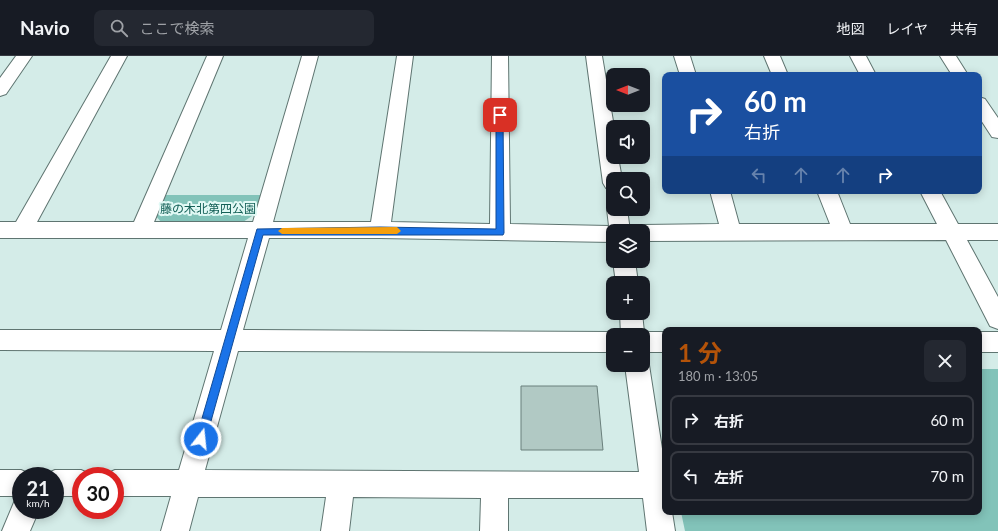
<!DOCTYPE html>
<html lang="ja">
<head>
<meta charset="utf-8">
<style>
  :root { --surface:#171b24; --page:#242831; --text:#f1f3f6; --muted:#9ea1a6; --line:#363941; --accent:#b45309 }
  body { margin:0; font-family:Lato,"Noto Sans JP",sans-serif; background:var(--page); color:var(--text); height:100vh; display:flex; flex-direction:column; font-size:15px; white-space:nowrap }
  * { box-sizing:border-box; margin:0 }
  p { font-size:13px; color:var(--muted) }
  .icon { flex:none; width:22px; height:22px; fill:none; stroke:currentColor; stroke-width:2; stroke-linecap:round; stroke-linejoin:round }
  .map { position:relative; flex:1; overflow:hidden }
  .drawer { position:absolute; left:662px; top:271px; width:320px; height:188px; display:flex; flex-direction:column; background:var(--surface); border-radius:8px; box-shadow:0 2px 10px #0003 }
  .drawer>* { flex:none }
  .top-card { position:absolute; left:662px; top:16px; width:320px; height:122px; border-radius:8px; box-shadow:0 2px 10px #0003; background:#1a4fa0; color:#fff; overflow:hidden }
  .needle { width:26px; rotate:270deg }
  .buttons { position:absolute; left:606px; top:12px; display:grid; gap:8px }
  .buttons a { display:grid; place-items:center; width:44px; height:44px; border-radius:8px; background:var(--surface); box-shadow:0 2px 10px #0003; font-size:20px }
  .speed { position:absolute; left:12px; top:411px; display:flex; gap:8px; font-size:20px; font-weight:700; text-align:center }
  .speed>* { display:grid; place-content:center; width:52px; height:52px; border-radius:50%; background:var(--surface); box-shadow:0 2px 10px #0003; line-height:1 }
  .speed small { font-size:10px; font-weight:400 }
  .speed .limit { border:6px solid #d22; background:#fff; color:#111 }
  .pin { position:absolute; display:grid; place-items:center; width:34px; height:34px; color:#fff; margin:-17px; border-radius:8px; box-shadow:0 2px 6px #0006 }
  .me { position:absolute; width:44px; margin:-22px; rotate:16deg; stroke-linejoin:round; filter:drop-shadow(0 0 3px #0008) }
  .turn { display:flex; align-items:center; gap:14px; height:84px; padding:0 16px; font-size:18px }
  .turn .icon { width:52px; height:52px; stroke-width:2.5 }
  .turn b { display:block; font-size:28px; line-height:34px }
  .lanes { display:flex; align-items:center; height:38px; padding:0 16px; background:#0003; justify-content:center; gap:20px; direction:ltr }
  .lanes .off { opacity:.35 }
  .round { display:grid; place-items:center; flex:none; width:42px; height:42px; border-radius:8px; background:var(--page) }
  .overview { display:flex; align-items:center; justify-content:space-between; height:68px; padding:0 16px }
  h1 { font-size:24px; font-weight:700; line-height:30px; color:var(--accent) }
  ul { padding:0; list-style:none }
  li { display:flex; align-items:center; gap:12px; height:50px; margin:0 8px 6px; padding:0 8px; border:2px solid var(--line); border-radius:8px }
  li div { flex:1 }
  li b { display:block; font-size:15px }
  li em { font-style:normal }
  header { display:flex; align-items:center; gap:24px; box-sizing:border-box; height:56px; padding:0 20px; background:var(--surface); border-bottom:1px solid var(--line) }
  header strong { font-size:19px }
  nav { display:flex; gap:22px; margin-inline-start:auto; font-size:14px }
  .search { width:280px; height:36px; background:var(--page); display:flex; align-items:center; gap:10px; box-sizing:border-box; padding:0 14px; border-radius:8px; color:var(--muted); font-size:15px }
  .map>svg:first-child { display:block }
</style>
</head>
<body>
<header>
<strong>Navio</strong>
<div class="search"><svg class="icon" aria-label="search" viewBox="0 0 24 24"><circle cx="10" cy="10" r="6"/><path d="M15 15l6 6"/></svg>ここで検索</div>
<nav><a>地図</a><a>レイヤ</a><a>共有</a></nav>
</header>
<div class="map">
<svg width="998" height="475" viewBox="0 0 998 475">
  <rect width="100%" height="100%" fill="#d4ece8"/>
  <!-- green -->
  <path fill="#82c3b9" d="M164,139H261L255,158L240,168L162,167L155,159Z
    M979,313H998V475H685L681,456H979Z"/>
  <!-- building -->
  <path fill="#b1c9c4" stroke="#6a807c" d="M521,330H597L603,394H521Z"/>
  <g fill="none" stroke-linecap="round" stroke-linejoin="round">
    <defs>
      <path id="minor" d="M16,0H32L6,38L0,40V22Z
        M111,0H127L37,166H134L207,0H223L154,166H253L302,0H318L273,166H371L397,0H413L391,166L490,168L492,0H508L510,168L609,170L607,153L610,148L613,147V153H627L630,175H613V186L380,182H269L243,274L613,276L621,279H613V296L238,295L205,414L639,416L625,309H643V300L645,301L649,309L665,412V456H672L675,475H647L643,442H508V475H480L481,442L353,441L349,475H321L326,441H198L189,475H161L171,440H115V420H105L106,418L115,414H179L214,295L0,294V274H221L248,182H0V166H16Z
        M586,0H602L614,71L613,101H618L622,123H613V134L606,132L603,127Z
        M674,0H690L696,19H680Z
        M764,0H780L788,19H772Z
        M850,0H866L876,19H860Z
        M940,0H956L968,19H952Z
        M979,41L985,43L998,62V82L992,81L979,61Z
        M710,135H730L739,168H830L817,135H837L850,168H937L920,135H940L958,168H998V184H967L998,241V273L990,270L946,184L643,185V175H634L636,171L643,169L719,168Z
        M613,205H635L638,227H616Z
        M620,257H642L644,276H665V296H643V279H621Z
        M979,276H998V296H979Z
        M0,414H21L30,418L31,420H21V440H0Z
        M55,414H81L90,418L91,420H81V440H55V420H45L46,418Z
        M21,442V454H39L30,475H2L15,444Z"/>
    </defs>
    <!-- minor casing -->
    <use href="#minor" stroke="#5f7571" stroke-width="2"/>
    <!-- minor -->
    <use href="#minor" fill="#fff" fill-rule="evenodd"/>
  </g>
  <!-- route -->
  <path fill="#1a73e8" stroke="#114b97" d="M500,56L503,59L504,177L503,179H263L206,383L205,386L201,388L197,386L196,383L257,173L380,171L496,173V59Z"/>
  <!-- slow -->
  <path fill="#f59e0b" d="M397,171L401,175L397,178H282L278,175L282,172Z"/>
  <g text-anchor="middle" stroke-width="4" stroke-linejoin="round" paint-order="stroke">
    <!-- park labels -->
    <g font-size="12" fill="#146057" stroke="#e1f9f5">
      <text x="208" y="157">藤の木北第四公園</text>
    </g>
  </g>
</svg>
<div class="buttons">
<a><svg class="needle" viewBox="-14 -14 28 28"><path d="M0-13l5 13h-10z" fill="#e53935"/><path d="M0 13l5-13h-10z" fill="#9ea1a6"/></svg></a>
<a><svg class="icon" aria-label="sound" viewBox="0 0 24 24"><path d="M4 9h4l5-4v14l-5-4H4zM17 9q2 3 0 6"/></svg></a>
<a><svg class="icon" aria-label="search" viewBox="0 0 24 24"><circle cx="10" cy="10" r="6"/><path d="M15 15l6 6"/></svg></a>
<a><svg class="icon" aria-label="layers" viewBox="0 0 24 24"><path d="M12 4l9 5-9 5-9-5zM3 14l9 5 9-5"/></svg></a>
<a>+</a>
<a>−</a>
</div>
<div class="speed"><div>21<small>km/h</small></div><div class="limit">30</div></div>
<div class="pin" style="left:500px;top:59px;background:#d93025"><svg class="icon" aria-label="arrive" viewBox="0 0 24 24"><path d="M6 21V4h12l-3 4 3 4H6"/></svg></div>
<svg class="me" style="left:201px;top:383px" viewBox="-20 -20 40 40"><circle r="17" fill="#1a73e8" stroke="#fff" stroke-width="3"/><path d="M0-11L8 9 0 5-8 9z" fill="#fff"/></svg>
<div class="top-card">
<div class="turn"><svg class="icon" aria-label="right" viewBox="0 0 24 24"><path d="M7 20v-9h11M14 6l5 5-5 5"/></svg><div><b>60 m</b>右折</div></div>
<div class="lanes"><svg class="icon off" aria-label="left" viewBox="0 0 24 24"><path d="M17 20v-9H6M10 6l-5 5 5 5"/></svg><svg class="icon off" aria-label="ahead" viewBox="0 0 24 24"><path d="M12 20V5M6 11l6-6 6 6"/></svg><svg class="icon off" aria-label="ahead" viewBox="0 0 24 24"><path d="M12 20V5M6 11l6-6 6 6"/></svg><svg class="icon" aria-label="right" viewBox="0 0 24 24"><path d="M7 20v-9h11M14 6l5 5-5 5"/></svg></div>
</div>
<section class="drawer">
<div class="overview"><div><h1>1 分</h1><p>180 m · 13:05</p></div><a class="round"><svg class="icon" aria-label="close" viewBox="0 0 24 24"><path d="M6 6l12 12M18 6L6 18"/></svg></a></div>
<ul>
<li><svg class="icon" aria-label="right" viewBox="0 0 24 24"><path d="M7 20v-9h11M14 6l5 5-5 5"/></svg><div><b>右折</b></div><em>60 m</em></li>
<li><svg class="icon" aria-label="left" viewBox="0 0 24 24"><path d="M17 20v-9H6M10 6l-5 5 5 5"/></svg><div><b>左折</b></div><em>70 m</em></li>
</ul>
</section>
</div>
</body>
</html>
